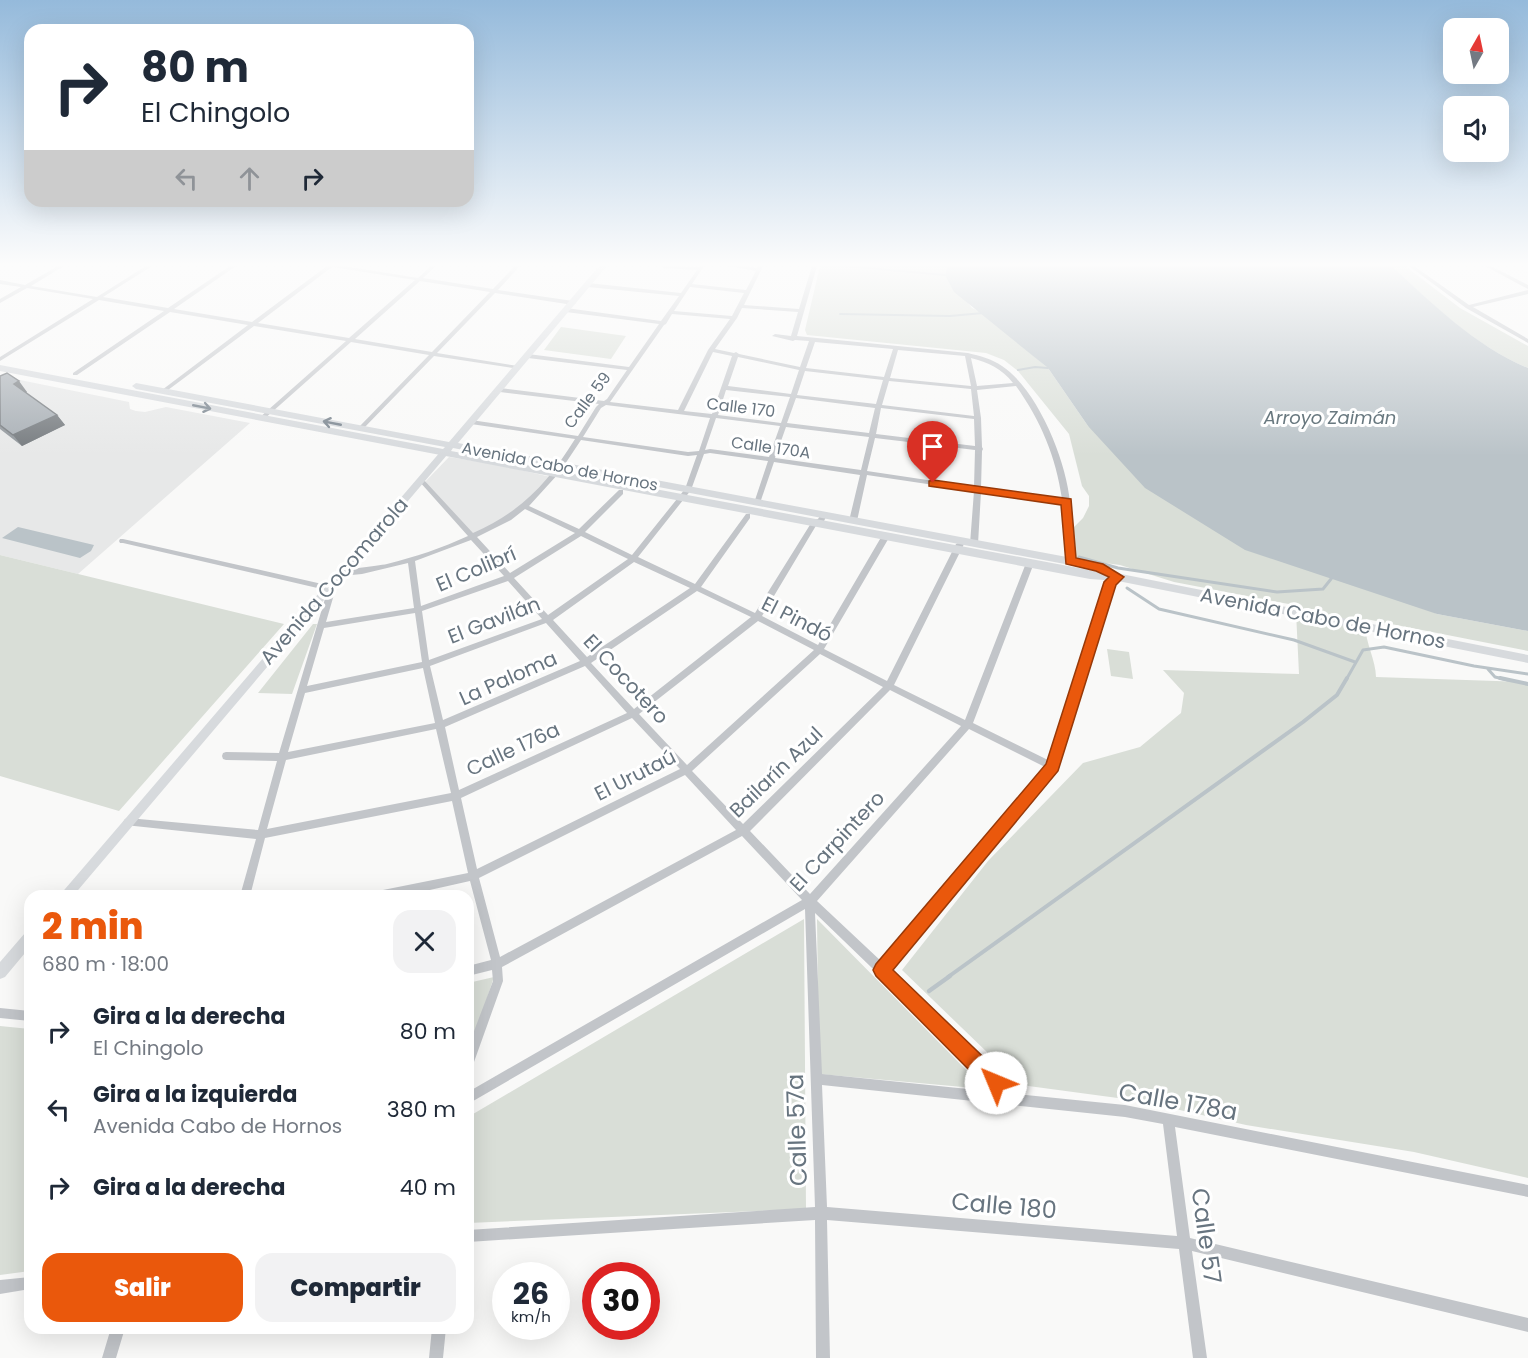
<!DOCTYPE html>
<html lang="es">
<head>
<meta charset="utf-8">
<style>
  :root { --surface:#fff; --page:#f2f2f3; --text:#1f2937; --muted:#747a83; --accent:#ea580c }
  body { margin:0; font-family:Poppins,sans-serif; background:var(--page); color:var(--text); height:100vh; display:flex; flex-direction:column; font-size:22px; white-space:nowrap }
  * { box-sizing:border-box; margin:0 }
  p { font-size:20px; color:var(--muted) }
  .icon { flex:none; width:33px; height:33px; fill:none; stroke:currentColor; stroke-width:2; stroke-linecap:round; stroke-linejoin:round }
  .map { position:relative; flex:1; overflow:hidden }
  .details { position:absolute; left:24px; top:890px; width:450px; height:444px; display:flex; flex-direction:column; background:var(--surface); border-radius:18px; box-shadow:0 6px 24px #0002 }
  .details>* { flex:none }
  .guide { position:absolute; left:24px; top:24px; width:450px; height:183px; border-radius:18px; box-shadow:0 6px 24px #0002; background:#fff; color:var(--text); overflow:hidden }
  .needle { width:39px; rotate:9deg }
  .controls { position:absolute; left:1443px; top:18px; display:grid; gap:12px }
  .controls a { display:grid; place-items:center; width:66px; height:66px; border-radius:12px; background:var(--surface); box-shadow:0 6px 24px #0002; font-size:30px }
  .speed { position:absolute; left:492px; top:1262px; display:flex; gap:12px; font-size:30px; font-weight:700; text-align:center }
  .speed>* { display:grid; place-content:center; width:78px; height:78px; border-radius:50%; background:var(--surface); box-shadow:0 6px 24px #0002; line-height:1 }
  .speed small { font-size:15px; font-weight:400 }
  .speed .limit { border:9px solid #d22; background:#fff; color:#111 }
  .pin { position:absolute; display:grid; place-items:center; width:51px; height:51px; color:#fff; margin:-62px -26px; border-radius:50% 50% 50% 0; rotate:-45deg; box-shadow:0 0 6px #0007 }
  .pin .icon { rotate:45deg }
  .me { position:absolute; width:66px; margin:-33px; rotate:315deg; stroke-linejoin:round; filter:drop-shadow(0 0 4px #0008) }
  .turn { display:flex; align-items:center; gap:21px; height:126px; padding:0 18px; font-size:27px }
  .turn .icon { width:78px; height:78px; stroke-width:2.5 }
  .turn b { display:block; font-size:42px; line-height:51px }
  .lanes { display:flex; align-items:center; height:57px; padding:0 18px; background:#0003; justify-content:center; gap:30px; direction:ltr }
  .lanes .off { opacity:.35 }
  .round { display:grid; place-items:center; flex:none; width:63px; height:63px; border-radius:18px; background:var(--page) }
  .head { display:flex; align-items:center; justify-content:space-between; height:102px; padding:0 18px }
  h1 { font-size:36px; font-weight:800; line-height:45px; color:var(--accent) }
  .primary-button { display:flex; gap:12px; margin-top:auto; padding:12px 18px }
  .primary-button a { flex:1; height:69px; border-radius:18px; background:var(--accent); color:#fff; font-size:24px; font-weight:800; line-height:69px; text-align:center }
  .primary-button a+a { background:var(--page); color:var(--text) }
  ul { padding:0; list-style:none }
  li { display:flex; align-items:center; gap:18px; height:78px; padding:0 18px }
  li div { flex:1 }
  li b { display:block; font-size:22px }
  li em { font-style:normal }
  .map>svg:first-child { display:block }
</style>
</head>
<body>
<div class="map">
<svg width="1528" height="1358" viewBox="0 0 1528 1358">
  <rect width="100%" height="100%" fill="#f9f9f8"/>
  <!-- built -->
  <path fill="#e7e8e8" d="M0,376L129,402L130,409L136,411L145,412L166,407L250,423L78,574L0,555Z
    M449,457L493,464L551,477L521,506L472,538L424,483Z"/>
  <!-- green -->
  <path fill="#d9ded7" d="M820,266H948L945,275L972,308L983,313L1048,368L1088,426L1437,614L1528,631V651L1366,619C1362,637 1376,658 1376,677L1528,682V1178L1414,1152L1246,1125L1140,1101L1021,1085L902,970L988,861L1083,763L1140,747L1181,713L1184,693L1163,670L1299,674L1296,612L1294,605L1174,582L1120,565L1075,559L1071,530L1083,518L1089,506V496L1082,486L1069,434L1018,371L1004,360L986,353L807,335L805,330Z
    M1392,266H1405L1460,308L1528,346V368C1477,347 1431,304 1392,266Z
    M561,327L626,336L611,359L544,350Z
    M0,555L284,624L119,811L0,776Z
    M313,624H317L292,694L258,693Z
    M1107,649L1129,652L1133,679L1111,676Z
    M804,919L806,1209L468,1223V1117Z
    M817,919L985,1089L819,1074Z
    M494,977L468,1055V983Z
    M0,1026L30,1029V1271L0,1275Z"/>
  <!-- water -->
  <path fill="#bac3c8" d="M948,266H1392C1432,304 1477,347 1528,368V631L1437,614L1245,550L1145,488L1088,426L1048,368L954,292L945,275Z
    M18,527L94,545L91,551L80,558L2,538Z"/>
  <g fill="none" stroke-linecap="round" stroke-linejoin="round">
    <!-- stream-far3 -->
    <path stroke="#bac3c8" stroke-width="2" d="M845,266L945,275
      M840,314L950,316L983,313
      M1018,370L1035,367L1048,368"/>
    <!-- stream-far2 -->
    <path stroke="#bac3c8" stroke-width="3" d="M1079,557L1118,568L1277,592L1323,589L1331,579
      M1127,588L1159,609L1294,640L1355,662
      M1487,668L1495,677L1508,680
      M1346,680L1363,650L1384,647L1474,666L1528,674"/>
    <!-- stream-far1 -->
    <path stroke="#bac3c8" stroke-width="4" d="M1500,678L1528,684
      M948,977L1303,722L1337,695L1347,678"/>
    <!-- stream -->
    <path stroke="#bac3c8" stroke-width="4.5" d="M929,991L950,976"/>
    <!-- street -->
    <path fill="#c2c5c9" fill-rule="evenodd" d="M58,266H64L31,286L97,297L146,266H152L103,297L168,308L230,266H236L174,309L252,322L327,266H344L418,278L431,266H436L423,278L493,289L515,266H520L498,290L573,301L576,303L573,305L495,293L437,353L518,366L520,367V369L434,356L363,429L361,430L358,428L359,427L429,355L351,342L263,420H259V418L346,341L254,326L164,393L162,392V390L248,325L170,312L77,375H73V373L164,311L99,300L0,361V357L93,299L27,288L0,303V299L21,287L0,284V280L25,285ZM332,267L415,280L349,338L258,323ZM420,281L490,292L432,352L355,339Z
      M661,266L699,267L704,266L692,284L746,290L756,271L728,266H742L757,268L758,266H763L744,305L799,309L812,266H817L797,336L968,353C980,356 992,359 1002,366C1038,390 1066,460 1070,502C1072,521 1073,542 1074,561L1070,564L1066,561L1063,504L981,492L978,544L974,546L970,544L974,491L867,475L857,521L853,523L849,521L860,475L774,462L760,503L757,505L754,503L768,461L710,453L704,454L691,490L638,557L695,584L746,514H750V518L701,587L755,613L813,520L818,519L822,513H826L827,515L823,523L817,524L762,616L818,645L883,534H889L890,536L824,649L887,681L956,544L960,542H963L964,544L894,685L965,720L1026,563L1027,561H1033L1034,563L973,723L1050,761L1106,582L1118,574L1122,577L1113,583L1056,770L889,970L935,1013L1015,1094L1125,1105L1528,1185V1197L1175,1127L1190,1238L1528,1318V1332L1192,1251L1207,1358H1193L1179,1249L827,1220L830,1358H816L815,1220L468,1242V1230L815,1207L805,909L468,1104V1092L802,900L742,836L502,967L503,981L474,1062L472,1066L468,1068V1047L493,981L492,970L468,976V966L491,960L470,881L403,896H373L374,893L378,891L468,873L452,801L265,838L250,896H240L256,839L125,825L123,822L125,819L128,818L258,830L277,761L226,760L223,759L222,756L223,753L226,752L279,753L327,592L326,590L123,543H120L119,541L120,539H123L331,586L335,591L326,622L414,608L408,563L362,574L341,576L337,573C343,569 377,566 387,564C415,557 442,548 468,536L419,481V479H423L473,533C522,511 547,484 575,439L471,424L468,422L471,420L578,436L596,407L599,404L500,392L497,390L500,388L604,401L607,399L627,370L528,358L525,356L528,354L629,367L659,324L566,312L563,310L566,308L661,321L679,296L588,287L585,285L588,283L681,293L697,270L663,268ZM690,287L744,293L732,316L674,311ZM742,308L798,312L791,336L775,334L772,336L793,341L795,340L809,341L800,367L739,354L736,352L734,353L715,349L737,318ZM672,314L730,319L708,350L678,410L610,402L664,325L666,324ZM815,342L893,349L884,377L806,368ZM898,350L965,356L971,386L890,378ZM713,352L732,356L712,414L684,411ZM738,357L799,370L791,394L728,386ZM971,358C988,362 1002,369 1013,383L977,386ZM805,371L883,380L876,404L797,395ZM889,381L971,389L974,416L882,405ZM1016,386C1041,421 1056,457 1062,499L981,488L982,451L983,449L982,447L981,418L977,390ZM726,390L790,397L781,423L718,415ZM796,398L875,408L869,433L787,423ZM606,405L710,418L699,451L688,452L583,437L601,408ZM881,408L974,419L975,446L876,434ZM716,418L780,426L769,457L710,449L705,450ZM786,427L869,437L861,470L775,458ZM875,438L975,450L974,487L867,471ZM581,440L688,456L697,455L685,489L632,555L585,532L623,494V490H619L579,529L529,506L559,473ZM525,509L575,533L510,573L477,537L511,520ZM581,536L628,559L548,615L514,578ZM471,540L504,576L421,606L415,561ZM634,562L690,588L587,657L553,620ZM508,581L542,619L429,660L422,611ZM697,591L751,617L634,709L591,663ZM415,613L422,662L307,686L324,628ZM758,621L814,650L687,765L639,714ZM546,623L580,661L443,720L430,666ZM820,654L883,687L743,824L692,771ZM585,666L627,713L459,790L445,727ZM423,668L435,723L288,752L305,693ZM890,690L961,726L810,894L750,831ZM632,718L680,769L477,869L461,798ZM436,729L451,793L267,829L286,760ZM969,729L1047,768L882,962L817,901ZM685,775L736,830L500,957L479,878ZM815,913L927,1021L997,1092L822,1074ZM822,1085L1125,1117L1163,1124L1177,1236L827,1207Z
      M1409,266H1414L1469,305L1528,290V294L1473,307L1528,339V343L1466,308Z
      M1485,266H1491L1528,285V289Z
      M0,1008L30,1011V1021L0,1018Z
      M30,1277V1289L0,1294V1280Z
      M111,1328H125L116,1358H102Z
      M432,1328H446L443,1358H429Z"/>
    <!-- secondary -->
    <path fill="#d7dadd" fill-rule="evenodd" d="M444,450L448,453L447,455L73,896H59L441,451Z
      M30,931V947L5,977L0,979V962L25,933Z"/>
    <!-- primary -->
    <path fill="#d7dadd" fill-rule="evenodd" d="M599,266H607L458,443L1099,563L1121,574L1528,655V663L1118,581L1090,579L0,371V365L443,449L445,447L136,389L132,386L136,383L449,442ZM453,448L1070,565L1100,572L451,451Z"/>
  </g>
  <!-- wall -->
  <path fill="#90969b" d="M0,376L27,392L26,393L57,415L65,425L22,446L0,429Z"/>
  <!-- shaded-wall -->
  <path fill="#757a7e" d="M19,381L27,392L22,394L14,384Z
    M57,415L65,425L22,446L13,435Z"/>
  <!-- building -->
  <path fill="#a7aeb4" stroke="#757a7e" stroke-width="1.5" d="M7,373L19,381L14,384L57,415L13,435L0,425V376Z"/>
  <!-- one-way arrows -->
  <defs><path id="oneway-shaft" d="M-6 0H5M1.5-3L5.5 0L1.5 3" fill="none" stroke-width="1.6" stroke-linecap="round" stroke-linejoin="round" transform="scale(1.5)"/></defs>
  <g stroke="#78838d">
    <use href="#oneway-shaft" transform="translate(202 407) rotate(11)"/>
    <use href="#oneway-shaft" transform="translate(332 423) rotate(-169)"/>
  </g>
  <!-- sky -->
  <linearGradient id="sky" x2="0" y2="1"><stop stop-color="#95badb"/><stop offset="0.58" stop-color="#fcfcfc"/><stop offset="1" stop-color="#fcfcfc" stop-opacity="0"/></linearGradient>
  <rect width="1528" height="456" fill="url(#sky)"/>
  <!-- route -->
  <path fill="#ea580c" stroke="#983908" stroke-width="1.5" d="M933,480L1071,499L1076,558L1103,564L1124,577L1116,585L1058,771L893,970L1003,1076L1005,1083L1003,1090L996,1092L989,1090L876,976L873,970L876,964L1046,764L1104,582L1109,577L1096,571L1066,564L1061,505L929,486V481Z"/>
  <g text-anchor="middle" stroke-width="6" stroke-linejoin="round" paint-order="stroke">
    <!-- far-street labels -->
    <g font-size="16" fill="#67747f" stroke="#fff">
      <text transform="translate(587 400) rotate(-53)" y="6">Calle 59</text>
      <text transform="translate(741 407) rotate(7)" y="6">Calle 170</text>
      <text transform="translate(771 447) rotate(8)" y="6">Calle 170A</text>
      <text transform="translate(560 466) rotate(11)" y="6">Avenida Cabo de Hornos</text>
    </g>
    <!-- far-water labels -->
    <g font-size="18" font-style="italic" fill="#68787f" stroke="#fff">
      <text x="1330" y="424">Arroyo Zaimán</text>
    </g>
    <!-- street labels -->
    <g font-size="20" fill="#67747f" stroke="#fff">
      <text transform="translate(476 569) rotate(-23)" y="7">El Colibrí</text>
      <text transform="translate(334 581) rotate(-49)" y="7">Avenida Cocomarola</text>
      <text transform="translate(1323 618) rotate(11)" y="7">Avenida Cabo de Hornos</text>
      <text transform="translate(797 619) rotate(27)" y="7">El Pindó</text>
      <text transform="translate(494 620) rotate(-21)" y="7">El Gavilán</text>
      <text transform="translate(508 678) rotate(-24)" y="7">La Paloma</text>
      <text transform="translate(626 679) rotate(47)" y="7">El Cocotero</text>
      <text transform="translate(513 749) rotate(-25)" y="7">Calle 176a</text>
      <text transform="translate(776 772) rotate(-44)" y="7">Bailarín Azul</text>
      <text transform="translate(635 775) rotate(-27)" y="7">El Urutaú</text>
      <text transform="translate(837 841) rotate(-47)" y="7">El Carpintero</text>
    </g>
    <!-- near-street labels -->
    <g font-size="24" fill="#67747f" stroke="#fff">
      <text transform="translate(1178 1102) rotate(10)" y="8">Calle 178a</text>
      <text transform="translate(797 1130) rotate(-92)" y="8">Calle 57a</text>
      <text transform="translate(1004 1206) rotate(5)" y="8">Calle 180</text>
      <text transform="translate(1206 1236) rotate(82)" y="8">Calle 57</text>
    </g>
  </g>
</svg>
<div class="controls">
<a><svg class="needle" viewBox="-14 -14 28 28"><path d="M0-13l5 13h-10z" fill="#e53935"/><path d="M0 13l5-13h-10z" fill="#747a83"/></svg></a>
<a><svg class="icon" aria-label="sound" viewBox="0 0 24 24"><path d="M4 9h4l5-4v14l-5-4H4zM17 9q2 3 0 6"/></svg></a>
</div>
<div class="speed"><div>26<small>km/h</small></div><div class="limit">30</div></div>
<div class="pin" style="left:933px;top:483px;background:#d93025"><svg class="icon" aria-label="arrive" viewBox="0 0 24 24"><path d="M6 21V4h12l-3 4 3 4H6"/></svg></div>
<svg class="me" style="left:996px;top:1083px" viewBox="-20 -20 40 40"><circle r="19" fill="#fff"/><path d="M0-13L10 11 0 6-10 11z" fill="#ea580c"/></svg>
<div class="guide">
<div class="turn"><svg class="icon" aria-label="right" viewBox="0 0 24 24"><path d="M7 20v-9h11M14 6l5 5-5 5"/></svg><div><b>80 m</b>El Chingolo</div></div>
<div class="lanes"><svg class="icon off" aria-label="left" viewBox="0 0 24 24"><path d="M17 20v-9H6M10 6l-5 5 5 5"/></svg><svg class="icon off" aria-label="ahead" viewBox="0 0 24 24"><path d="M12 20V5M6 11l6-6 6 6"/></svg><svg class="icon" aria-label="right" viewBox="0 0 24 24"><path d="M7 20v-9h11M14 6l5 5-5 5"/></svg></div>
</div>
<section class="details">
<div class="head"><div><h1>2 min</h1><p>680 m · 18:00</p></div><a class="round"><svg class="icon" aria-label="close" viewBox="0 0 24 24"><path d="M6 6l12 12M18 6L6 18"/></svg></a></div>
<ul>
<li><svg class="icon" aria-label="right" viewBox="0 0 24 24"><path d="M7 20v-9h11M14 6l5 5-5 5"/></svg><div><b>Gira a la derecha</b><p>El Chingolo</p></div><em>80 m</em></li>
<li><svg class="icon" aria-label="left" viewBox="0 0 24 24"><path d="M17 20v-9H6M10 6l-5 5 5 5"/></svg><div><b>Gira a la izquierda</b><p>Avenida Cabo de Hornos</p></div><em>380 m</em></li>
<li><svg class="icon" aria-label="right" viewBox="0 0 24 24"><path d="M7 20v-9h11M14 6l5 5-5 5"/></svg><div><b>Gira a la derecha</b></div><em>40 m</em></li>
</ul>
<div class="primary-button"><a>Salir</a><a>Compartir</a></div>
</section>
</div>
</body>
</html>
